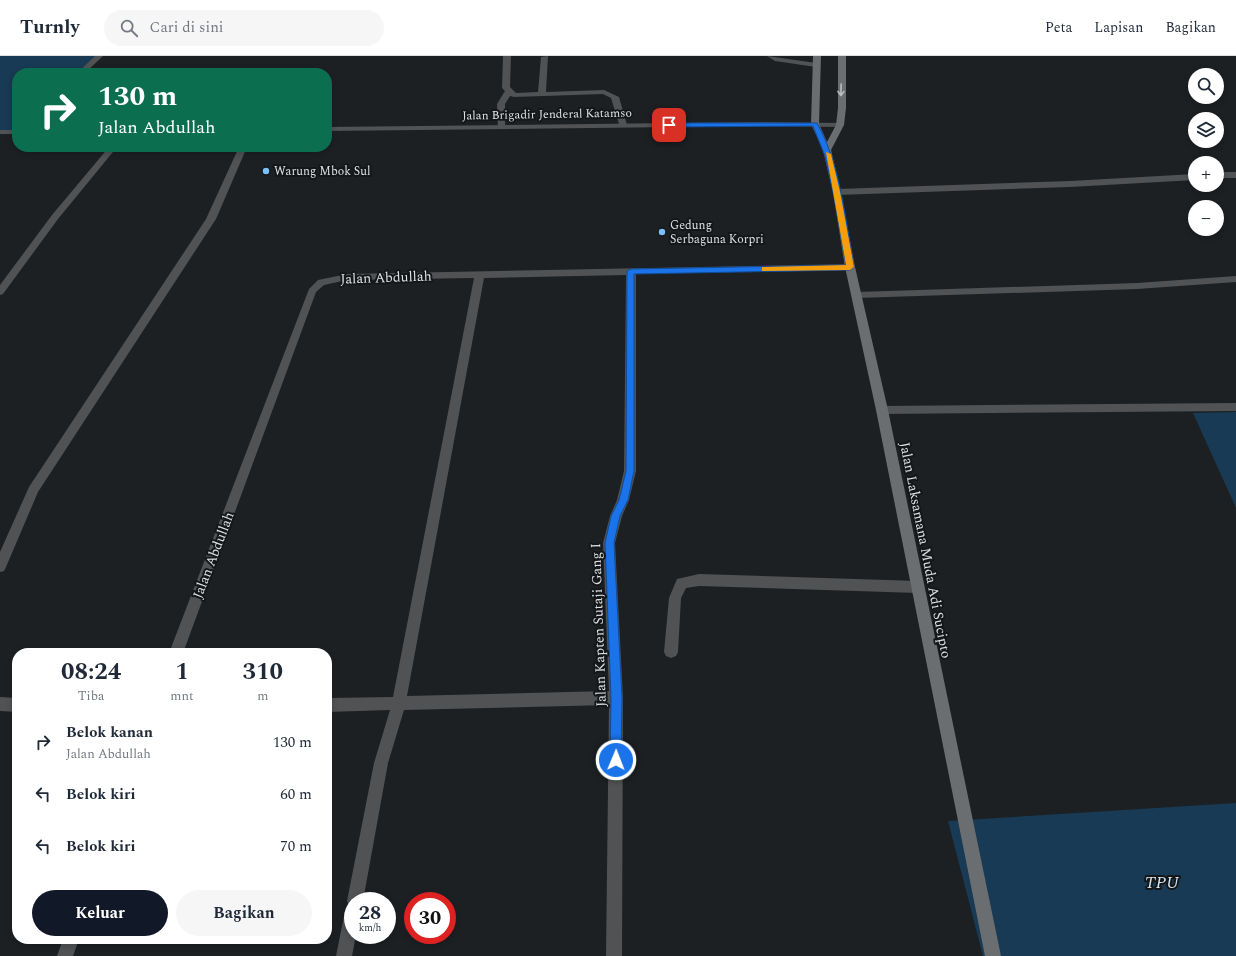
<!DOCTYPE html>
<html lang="id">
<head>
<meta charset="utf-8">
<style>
  :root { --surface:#fff; --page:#f6f6f7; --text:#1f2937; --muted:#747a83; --line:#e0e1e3; --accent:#111827 }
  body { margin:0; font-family:Spectral,serif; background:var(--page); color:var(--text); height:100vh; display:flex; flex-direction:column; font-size:15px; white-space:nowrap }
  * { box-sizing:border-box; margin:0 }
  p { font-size:13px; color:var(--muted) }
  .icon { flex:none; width:22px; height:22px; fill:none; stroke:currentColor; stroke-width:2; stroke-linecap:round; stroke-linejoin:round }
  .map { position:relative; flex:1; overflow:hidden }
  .side { position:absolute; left:12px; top:592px; width:320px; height:296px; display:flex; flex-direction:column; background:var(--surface); border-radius:16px; box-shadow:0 2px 6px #0003 }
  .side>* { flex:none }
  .hud { position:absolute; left:12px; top:12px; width:320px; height:84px; border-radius:16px; box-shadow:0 2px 6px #0003; background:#0b6e4f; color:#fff; overflow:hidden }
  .controls { position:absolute; left:1188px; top:12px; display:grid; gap:8px }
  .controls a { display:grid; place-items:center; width:36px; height:36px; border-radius:50%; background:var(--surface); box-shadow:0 2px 6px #0003; font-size:20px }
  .speed { position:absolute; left:344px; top:836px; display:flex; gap:8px; font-size:20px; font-weight:700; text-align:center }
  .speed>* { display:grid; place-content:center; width:52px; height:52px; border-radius:50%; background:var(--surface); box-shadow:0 2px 6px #0003; line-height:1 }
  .speed small { font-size:10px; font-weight:400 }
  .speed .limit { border:6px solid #d22; background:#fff; color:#111 }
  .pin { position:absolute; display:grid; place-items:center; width:34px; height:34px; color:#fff; margin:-17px; border-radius:8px; box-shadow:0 2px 6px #0006 }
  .me { position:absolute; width:44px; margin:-22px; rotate:1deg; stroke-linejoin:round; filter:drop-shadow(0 0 3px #0008) }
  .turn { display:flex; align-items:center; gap:14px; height:84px; padding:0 20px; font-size:18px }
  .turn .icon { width:52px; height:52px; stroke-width:2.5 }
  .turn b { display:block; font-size:28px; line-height:34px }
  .eta { display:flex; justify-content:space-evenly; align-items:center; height:68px; text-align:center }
  .eta b { font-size:24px; font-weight:700; line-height:28px }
  .action { display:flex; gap:8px; margin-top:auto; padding:8px 20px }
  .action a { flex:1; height:46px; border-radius:24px; background:var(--accent); color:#fff; font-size:16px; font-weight:700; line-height:46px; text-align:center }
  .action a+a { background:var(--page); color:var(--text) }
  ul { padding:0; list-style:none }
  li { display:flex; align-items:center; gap:12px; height:52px; padding:0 20px }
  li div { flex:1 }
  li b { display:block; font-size:15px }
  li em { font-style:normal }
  header { display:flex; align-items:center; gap:24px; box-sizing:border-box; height:56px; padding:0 20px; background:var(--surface); border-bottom:1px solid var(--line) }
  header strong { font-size:19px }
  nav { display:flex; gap:22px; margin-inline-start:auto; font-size:14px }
  .search { width:280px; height:36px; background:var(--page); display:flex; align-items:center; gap:10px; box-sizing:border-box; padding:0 14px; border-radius:22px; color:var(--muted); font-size:15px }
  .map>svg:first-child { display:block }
</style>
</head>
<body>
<header>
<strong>Turnly</strong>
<div class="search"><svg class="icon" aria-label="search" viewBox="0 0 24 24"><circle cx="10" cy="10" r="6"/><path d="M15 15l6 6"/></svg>Cari di sini</div>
<nav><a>Peta</a><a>Lapisan</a><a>Bagikan</a></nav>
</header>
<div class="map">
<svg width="1236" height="900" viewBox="0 0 1236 900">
  <rect width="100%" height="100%" fill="#1c2023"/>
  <!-- green -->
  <path fill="#183a55" d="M0,0H102L82,17H17V72L12,76L0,77Z
    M1236,356V452L1193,357Z
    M1236,747V900H983L948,765Z"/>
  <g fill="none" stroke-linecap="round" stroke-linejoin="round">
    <!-- lane -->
    <path fill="#505254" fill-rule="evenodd" d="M503,0H511L510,31L516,37L538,36L541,1L548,0L546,36L604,34L619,41L627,69L623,71H620L611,42L603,38L514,41L510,40L505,48V71L504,73H498L497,48L505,35L502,32Z
      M767,0L816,7L820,9L816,11L775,5Z"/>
    <!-- street -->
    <path fill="#505254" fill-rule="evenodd" d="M95,0H103L85,17H77Z
      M759,66L840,67L844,69L840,71L759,70L327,75V71Z
      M0,74H17V78H0Z
      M109,91H117L58,163L3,238L0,239V229L52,159Z
      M239,91H247L216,163L38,436L6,511L4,515L0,516V496L29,431L206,163Z
      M1217,116H1236V122H1217Z
      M1195,118V124L1070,131L837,139L833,136L837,133L1070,125Z
      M850,208L855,211L853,213L636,218V415L629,444L622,460L615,487L623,642L622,900H606L609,649L404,654L388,707L363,845H353V879H356L352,900H336L345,855L349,849L347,845L374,707L390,654L327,656V642L393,641L474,222L347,224L324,229L316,236L183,597H169L309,233L318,224L347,218ZM626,219L624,415L617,444L610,460L603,487L609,635L407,640L484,222Z
      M1236,220V226L1137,233L857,242L852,239L857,236L1137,227Z
      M1236,347V355L882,358L878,357L876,354L878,351L882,350Z
      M699,518L918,525L923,527L924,531L923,535L918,537L699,530L686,532L681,542L678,596L676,600L671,602L666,600L664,596L669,542L677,523Z
      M0,641L17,642V656L0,655Z
      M63,883H79L73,900H57Z"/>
    <!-- secondary -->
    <path fill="#6b6e71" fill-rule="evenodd" d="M813,0H821L819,68L827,86L836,69L838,52V0H846V52L844,69L831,94L841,136L855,211L888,354L1001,900H985L876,354L845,211L833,136L823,94L811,68Z"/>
  </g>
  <!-- one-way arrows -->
  <defs><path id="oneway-shaft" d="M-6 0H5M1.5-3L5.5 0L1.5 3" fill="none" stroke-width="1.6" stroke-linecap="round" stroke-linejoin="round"/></defs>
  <use stroke="#bcbec1" href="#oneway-shaft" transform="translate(841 34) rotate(91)"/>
  <!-- route -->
  <path fill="#1a73e8" stroke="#114b97" d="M666,67H817C841,110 845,163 854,211L850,214L634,218V415L628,444L620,460L614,487L622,642L621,704L620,708L616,709L612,708L610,704L611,642L605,487L611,460L619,444L626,415L627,215L631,213L846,209L833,136L825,100L813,70L669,71L666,69Z"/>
  <!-- slow -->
  <path fill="#f59e0b" d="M826,96L831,98L840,136L854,211L850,214L762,215V211H765L846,209Z"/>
  <!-- markers -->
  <g fill="#7abff8" stroke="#13171a" stroke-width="1.5">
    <circle cx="266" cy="115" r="4"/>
    <circle cx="662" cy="176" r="4"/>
  </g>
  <g text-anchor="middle" stroke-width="4" stroke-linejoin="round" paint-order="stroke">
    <!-- far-street labels -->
    <g font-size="12" fill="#dee0e3" stroke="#13171a">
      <text transform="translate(547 58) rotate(-1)" y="4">Jalan Brigadir Jenderal Katamso</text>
    </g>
    <!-- far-poi labels -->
    <g font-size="12" fill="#dee0e3" stroke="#13171a" text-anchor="start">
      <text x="274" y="119">Warung Mbok Sul</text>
      <text x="670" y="173">Gedung<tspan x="670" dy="14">Serbaguna Korpri</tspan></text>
    </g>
    <!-- street labels -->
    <g font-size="14" fill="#dee0e3" stroke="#13171a">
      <text transform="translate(386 221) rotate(-2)" y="5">Jalan Abdullah</text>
      <text transform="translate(926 494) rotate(79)" y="5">Jalan Laksamana Muda Adi Sucipto</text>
      <text transform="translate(213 499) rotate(-69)" y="5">Jalan Abdullah</text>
      <text transform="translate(598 569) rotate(-92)" y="5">Jalan Kapten Sutaji Gang I</text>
    </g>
    <!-- near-park labels -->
    <g font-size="17" font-style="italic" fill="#d6e5f1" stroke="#13171a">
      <text x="1162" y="832">TPU</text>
    </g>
  </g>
</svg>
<div class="controls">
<a><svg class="icon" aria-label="search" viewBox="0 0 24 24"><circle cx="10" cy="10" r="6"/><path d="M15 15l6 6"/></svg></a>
<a><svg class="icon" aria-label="layers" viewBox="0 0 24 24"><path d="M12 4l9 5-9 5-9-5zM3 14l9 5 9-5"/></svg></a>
<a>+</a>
<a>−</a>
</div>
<div class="speed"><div>28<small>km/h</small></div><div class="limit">30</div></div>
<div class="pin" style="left:669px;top:69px;background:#d93025"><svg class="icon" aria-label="arrive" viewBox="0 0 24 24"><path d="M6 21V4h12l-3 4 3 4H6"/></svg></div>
<svg class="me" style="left:616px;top:704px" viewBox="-20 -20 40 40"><circle r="17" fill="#1a73e8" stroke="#fff" stroke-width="3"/><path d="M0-11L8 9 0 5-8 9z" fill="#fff"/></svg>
<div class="hud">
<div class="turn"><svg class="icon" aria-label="right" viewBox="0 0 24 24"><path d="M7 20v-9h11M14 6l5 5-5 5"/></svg><div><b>130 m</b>Jalan Abdullah</div></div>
</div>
<section class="side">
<div class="eta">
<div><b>08:24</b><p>Tiba</p></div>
<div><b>1</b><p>mnt</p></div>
<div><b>310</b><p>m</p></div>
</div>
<ul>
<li><svg class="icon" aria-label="right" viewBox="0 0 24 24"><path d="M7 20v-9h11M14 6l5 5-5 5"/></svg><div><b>Belok kanan</b><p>Jalan Abdullah</p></div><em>130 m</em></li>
<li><svg class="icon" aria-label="left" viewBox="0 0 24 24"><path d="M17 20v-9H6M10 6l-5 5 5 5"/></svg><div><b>Belok kiri</b></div><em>60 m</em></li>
<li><svg class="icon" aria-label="left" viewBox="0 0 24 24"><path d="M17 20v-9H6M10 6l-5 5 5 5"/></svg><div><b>Belok kiri</b></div><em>70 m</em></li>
</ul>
<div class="action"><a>Keluar</a><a>Bagikan</a></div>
</section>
</div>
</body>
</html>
